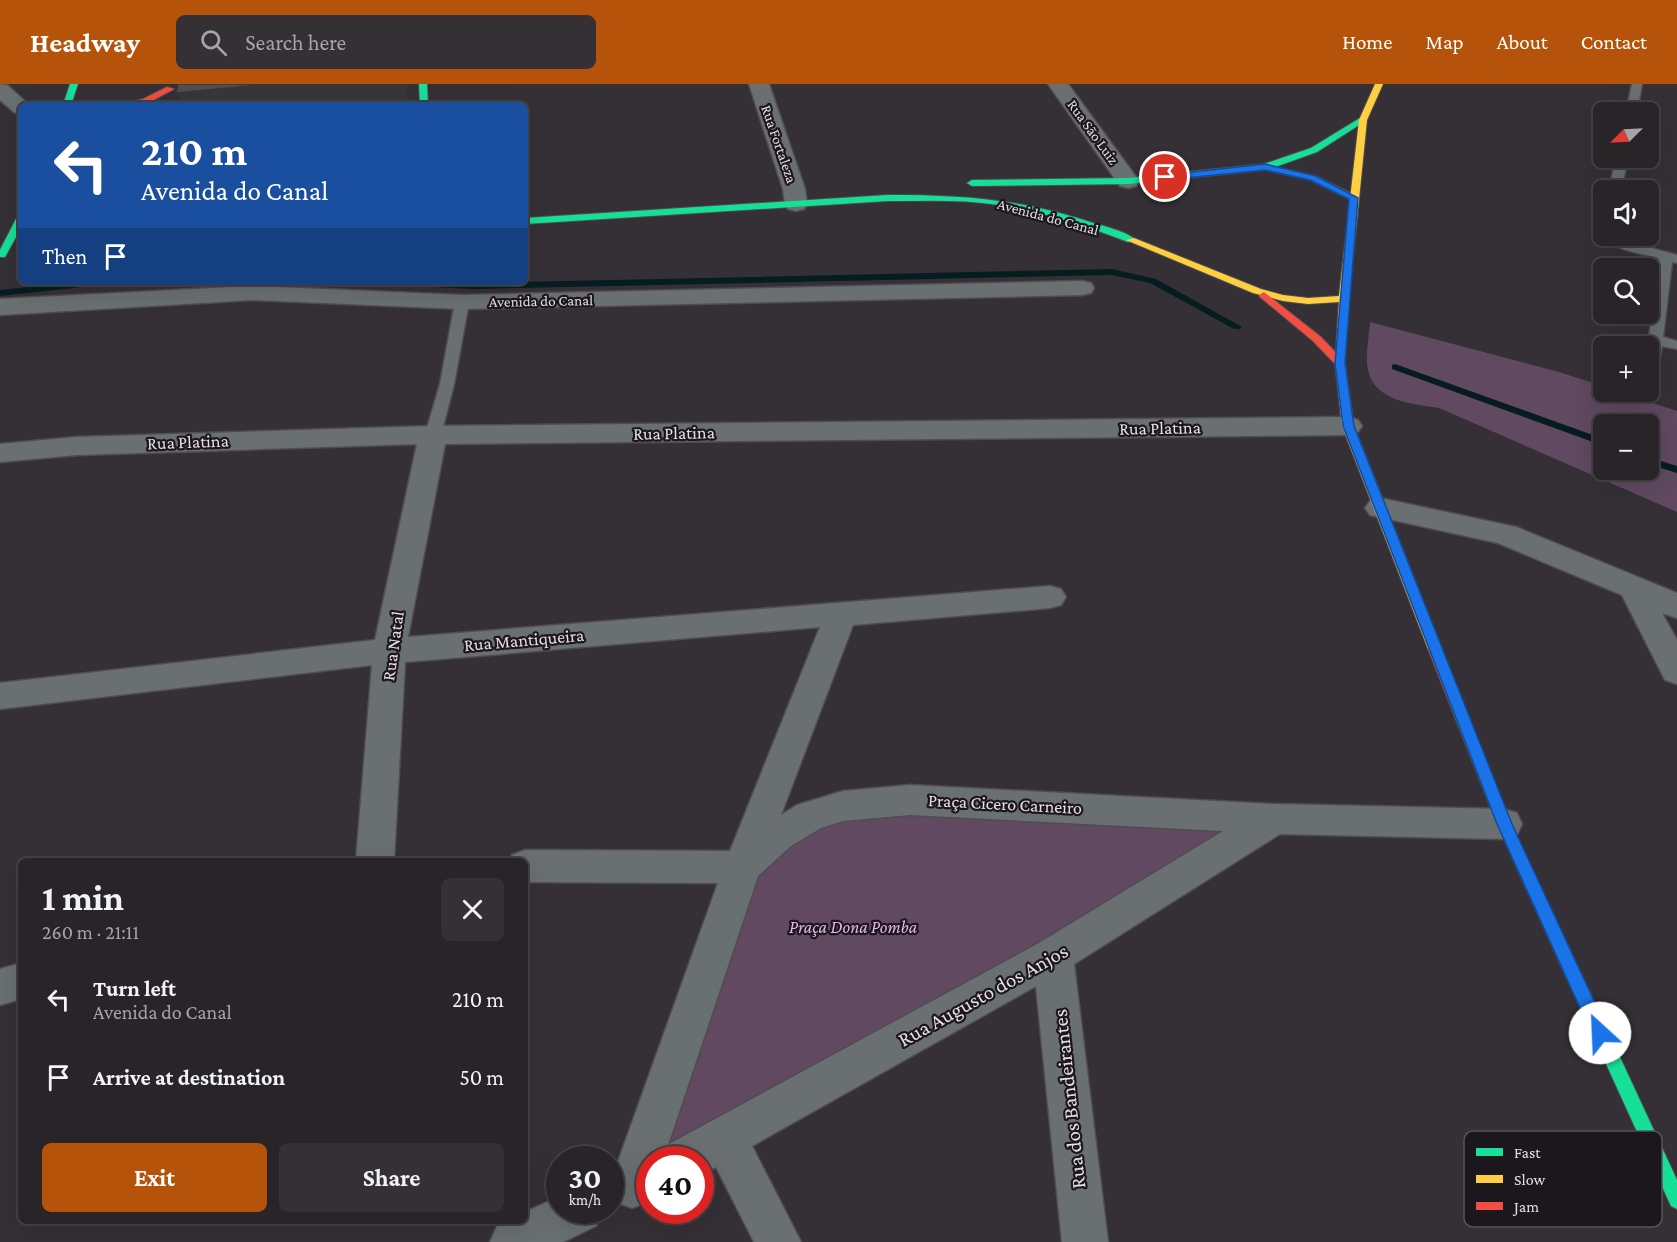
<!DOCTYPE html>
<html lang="en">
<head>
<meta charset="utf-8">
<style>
  :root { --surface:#282428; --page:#343034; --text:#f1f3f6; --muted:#a5a4a8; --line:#444145; --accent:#b45309 }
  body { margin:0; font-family:"Crimson Pro",serif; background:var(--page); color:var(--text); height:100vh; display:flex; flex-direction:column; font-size:22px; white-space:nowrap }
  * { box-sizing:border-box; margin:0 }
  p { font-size:20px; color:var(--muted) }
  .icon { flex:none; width:33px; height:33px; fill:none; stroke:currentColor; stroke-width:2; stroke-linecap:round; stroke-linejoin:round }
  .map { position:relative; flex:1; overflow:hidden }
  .sheet { position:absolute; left:18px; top:774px; width:510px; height:366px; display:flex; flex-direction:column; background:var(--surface); border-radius:9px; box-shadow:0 6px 24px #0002,0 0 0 2px var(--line) }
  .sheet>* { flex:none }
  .banner { position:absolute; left:18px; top:18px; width:510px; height:183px; border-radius:9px; box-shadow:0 6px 24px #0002,0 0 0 2px var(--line); background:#1a4fa0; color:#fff; overflow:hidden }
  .needle { width:39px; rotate:246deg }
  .fabs { position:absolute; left:1593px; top:18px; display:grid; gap:12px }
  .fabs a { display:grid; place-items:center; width:66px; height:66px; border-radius:9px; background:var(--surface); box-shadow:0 6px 24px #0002,0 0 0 2px var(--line); font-size:30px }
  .speed { position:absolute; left:546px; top:1062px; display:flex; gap:12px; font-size:30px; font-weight:700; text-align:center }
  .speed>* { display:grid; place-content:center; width:78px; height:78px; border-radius:50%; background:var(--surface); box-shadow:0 6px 24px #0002,0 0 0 2px var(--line); line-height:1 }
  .speed small { font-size:15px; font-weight:400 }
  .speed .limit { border:9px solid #d22; background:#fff; color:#111 }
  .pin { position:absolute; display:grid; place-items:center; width:51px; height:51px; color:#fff; margin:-26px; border:3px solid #fff; border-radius:50%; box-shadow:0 2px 6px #0007 }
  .me { position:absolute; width:66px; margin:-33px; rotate:335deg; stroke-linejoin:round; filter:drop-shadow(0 0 4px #0008) }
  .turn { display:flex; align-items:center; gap:21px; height:126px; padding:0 24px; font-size:27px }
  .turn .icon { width:78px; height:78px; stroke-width:2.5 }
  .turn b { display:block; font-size:42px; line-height:51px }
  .then { display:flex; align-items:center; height:57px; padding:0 24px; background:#0003; gap:12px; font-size:22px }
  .round { display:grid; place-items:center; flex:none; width:63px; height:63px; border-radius:9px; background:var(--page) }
  .summary { display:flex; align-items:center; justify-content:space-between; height:102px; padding:0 24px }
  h1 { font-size:36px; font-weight:700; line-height:45px }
  .primary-button { display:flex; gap:12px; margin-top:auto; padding:12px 24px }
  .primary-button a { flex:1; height:69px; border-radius:9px; background:var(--accent); color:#fff; font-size:24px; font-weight:700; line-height:69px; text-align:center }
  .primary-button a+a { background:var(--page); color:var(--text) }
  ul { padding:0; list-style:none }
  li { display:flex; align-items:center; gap:18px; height:78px; padding:0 24px }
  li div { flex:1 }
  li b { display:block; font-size:22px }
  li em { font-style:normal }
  header { display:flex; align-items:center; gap:36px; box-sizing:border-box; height:84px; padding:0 30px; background:var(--accent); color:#fff }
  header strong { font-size:28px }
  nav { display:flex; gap:33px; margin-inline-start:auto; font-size:21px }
  .search { width:420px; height:54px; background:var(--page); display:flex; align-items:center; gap:15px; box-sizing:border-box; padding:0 21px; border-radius:9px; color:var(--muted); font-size:22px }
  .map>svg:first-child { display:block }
</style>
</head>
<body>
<header>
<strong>Headway</strong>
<div class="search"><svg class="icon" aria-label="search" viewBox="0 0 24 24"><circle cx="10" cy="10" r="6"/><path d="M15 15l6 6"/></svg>Search here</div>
<nav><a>Home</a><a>Map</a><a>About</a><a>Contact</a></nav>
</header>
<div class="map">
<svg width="1677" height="1158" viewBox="0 0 1677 1158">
  <rect width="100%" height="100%" fill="#353035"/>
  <!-- green -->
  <path fill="#604961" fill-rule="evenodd" d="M1370,238L1559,288L1603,302L1604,308H1619L1677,327V428L1439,324C1413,320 1374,317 1368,286C1365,272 1369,253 1370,238ZM1604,340H1648V386H1604Z
    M843,722L1272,735L684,1075L650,1076L649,1093L632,1101L743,784Z"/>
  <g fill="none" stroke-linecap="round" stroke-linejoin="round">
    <!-- stream -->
    <path fill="#061d1f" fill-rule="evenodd" d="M1112,185L1156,195L1242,243L1240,245H1234L1150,199L1112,191L474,205L394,201L390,198L474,199Z
      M76,198H105L101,201L0,212V206Z
      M1395,280L1604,355V362L1392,285V281Z
      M1648,373L1677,382V389L1648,380Z"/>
    <defs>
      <path id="lane" d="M1632,0H1642L1637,28H1626Z
        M1616,74H1628L1621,106H1609Z
        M1604,149V152H1617L1629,158L1677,171V179L1672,178L1663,253L1677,257V265L1662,262L1657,289L1648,290V262L1659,174C1640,169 1616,167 1602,152Z
        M462,214L469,218L454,300L441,351L433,356L425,351L440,300L455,218Z"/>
      <path id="street" d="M0,0L7,1L28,20L21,21V30L14,28L0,16Z
        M749,0H769L805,105L807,120L804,125L796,127L788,125L785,120L783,105Z
        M1048,0H1068L1139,97L1136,102L1128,104L1120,102Z
        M1082,197L1091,199L1094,204L1091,209L1082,211L462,225L252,216L0,231V215L252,202L462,211Z
        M1348,333L1358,336L1362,342L1358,348L1348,351L445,360L408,553L1050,502L1061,505L1066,513L1061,521L1050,524L853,541L781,731L797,721L843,707L910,701L1274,720L1504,725L1517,729L1522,740L1517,751L1504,755L1280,750L1074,880L1108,1158H1062L1036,902L752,1062L801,1158H754L716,1083L700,1092V1076H663L669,1060L1039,859L1223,747L910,731L843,737L821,744L791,762L758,792L663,1076H650L648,1118L632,1124L616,1118L610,1100L718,799L525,798V777H509L512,771L525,766L730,767L820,543L405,578L394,777H356L372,581L0,625V599L375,556L417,360L77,371L0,378V360L77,353L433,342Z
        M1380,414L1516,443L1677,509V534L1662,529L1677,556V600L1665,596L1622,511L1498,459L1370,431L1365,424L1370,417Z
        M21,879V915L0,921V885Z
        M560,1112V1126H602L596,1142L563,1158H490L497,1142L507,1137H525V1128Z"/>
      <path id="fast" d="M70,0H78L71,21H63Z
        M419,0H427L428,21H420Z
        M1360,34L1367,36L1317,68L1275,83L1316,92L1356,112L1358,114L1353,117L1310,96L1265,86L1128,100L972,102L967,99L972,96L1128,94L1264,80L1311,64Z
        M888,111C962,111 1022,115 1093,139C1107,143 1125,147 1136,156L1128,158C1086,142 1043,128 999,121C962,115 925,117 888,117L525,140V134Z
        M21,132V144L5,173H0V166L16,135Z
        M1573,883L1579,885L1677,1096V1125L1671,1122L1565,890L1567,885Z"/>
      <path id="slow" d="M1375,0H1383L1367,36L1349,215L1345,279L1354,342L1442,565L1435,570L1428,565L1342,342L1335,279L1339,218L1308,220L1283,217L1253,209L1126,156L1134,154L1261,205L1283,211L1308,214L1339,212L1359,36Z"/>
      <path id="jam" d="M167,3L174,5L148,19L120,21L143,15Z
        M1264,208L1321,253L1344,277V281H1336L1313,257L1260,213L1259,211Z
        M1435,560L1442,565L1511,740L1581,890L1579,895L1573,897L1567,895L1497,740L1428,565Z"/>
    </defs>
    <!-- lane casing -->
    <use href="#lane" stroke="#504d50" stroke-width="3"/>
    <!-- street casing -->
    <use href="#street" stroke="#504d50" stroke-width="3"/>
    <!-- fast casing -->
    <use href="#fast" stroke="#504d50" stroke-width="2"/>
    <!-- slow casing -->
    <use href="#slow" stroke="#504d50" stroke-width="2"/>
    <!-- jam casing -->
    <use href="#jam" stroke="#504d50" stroke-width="2"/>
    <!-- lane -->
    <use href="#lane" fill="#6a7071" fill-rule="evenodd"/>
    <!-- street -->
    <use href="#street" fill="#6a7071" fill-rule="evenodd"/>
    <!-- fast -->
    <use href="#fast" fill="#16e098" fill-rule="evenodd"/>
    <!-- slow -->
    <use href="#slow" fill="#ffcf43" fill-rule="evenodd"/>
    <!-- jam -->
    <use href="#jam" fill="#f24e42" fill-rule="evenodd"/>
  </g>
  <!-- shaded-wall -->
  <path fill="#393639" d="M268,0H407V21H181L176,9Z"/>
  <!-- building -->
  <path fill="#524d52" stroke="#393639" stroke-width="1.5" d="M178,0H268L176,9Z"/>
  <!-- route -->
  <path fill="#1a73e8" stroke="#114b97" stroke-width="1.5" d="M1265,80L1316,92L1358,114L1345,279L1354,342L1512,740L1609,949L1606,955L1600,957L1594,955L1497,740L1343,342L1335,279L1349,115L1310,96L1265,86L1165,96L1160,93L1165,91Z"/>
  <g text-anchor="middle" stroke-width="4.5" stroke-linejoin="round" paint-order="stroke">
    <!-- far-street labels -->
    <g font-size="15" fill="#e6dfe6" stroke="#1c171c">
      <text transform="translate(1093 48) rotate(54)" y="5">Rua São Luiz</text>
      <text transform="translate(779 60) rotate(71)" y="5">Rua Fortaleza</text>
      <text transform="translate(1048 133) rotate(15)" y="5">Avenida do Canal</text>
      <text transform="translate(541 217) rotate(-1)" y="5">Avenida do Canal</text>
    </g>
    <!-- street labels -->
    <g font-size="18" fill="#e6dfe6" stroke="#1c171c">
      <text transform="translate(1160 344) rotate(-1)" y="6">Rua Platina</text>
      <text transform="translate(674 349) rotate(-1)" y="6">Rua Platina</text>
      <text transform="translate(188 358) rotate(-2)" y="6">Rua Platina</text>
      <text transform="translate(524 556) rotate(-5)" y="6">Rua Mantiqueira</text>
      <text transform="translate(393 562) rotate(-82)" y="6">Rua Natal</text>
      <text transform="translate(1005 720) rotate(3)" y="6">Praça Cicero Carneiro</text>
    </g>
    <!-- park labels -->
    <g font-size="18" font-style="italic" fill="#e7b7e9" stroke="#1c171c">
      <text x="853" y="849">Praça Dona Pomba</text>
    </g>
    <!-- near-street labels -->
    <g font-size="21" fill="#e6dfe6" stroke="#1c171c">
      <text transform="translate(983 911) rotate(-29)" y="7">Rua Augusto dos Anjos</text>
      <text transform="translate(1069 1015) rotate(-96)" y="7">Rua dos Bandeirantes</text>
    </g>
  </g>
  <!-- legend -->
  <rect x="1464" y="1047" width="198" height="96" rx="9" fill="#1c171c" stroke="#595359" stroke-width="1.5"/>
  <rect x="1476" y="1064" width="27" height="8" fill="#16e098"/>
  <rect x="1476" y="1091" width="27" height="8" fill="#ffcf43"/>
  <rect x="1476" y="1118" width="27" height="8" fill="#f24e42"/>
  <g font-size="16" fill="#e6dfe6">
    <text x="1514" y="1074">Fast</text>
    <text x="1514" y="1101">Slow</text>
    <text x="1514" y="1128">Jam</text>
  </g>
</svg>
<div class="fabs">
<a><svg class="needle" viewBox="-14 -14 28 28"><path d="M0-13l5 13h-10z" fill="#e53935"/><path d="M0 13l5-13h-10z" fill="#a5a4a8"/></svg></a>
<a><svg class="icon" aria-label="sound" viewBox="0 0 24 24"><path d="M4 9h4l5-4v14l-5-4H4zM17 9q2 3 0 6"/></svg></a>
<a><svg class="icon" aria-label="search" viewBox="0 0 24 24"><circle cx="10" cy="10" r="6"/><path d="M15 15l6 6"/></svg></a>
<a>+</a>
<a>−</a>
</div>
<div class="speed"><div>30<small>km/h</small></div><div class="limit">40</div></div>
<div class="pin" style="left:1165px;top:93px;background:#d93025"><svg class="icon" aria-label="arrive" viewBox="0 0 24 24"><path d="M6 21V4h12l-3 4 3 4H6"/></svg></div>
<svg class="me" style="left:1600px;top:949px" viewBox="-20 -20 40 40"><circle r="19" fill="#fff"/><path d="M0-13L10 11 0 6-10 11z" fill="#1a73e8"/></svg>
<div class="banner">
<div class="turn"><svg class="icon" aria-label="left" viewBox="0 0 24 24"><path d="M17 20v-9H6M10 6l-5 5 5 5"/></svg><div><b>210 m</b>Avenida do Canal</div></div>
<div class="then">Then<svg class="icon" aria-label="arrive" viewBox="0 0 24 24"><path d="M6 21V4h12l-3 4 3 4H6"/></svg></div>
</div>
<section class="sheet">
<div class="summary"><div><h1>1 min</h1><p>260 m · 21:11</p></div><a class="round"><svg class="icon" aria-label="close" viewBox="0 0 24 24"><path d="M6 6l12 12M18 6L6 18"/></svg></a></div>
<ul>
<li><svg class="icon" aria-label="left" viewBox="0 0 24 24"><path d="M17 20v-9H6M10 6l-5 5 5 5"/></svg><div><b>Turn left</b><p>Avenida do Canal</p></div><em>210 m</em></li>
<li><svg class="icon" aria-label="arrive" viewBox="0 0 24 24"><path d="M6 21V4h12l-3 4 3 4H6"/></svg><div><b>Arrive at destination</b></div><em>50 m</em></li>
</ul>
<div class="primary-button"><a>Exit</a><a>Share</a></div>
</section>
</div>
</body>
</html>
